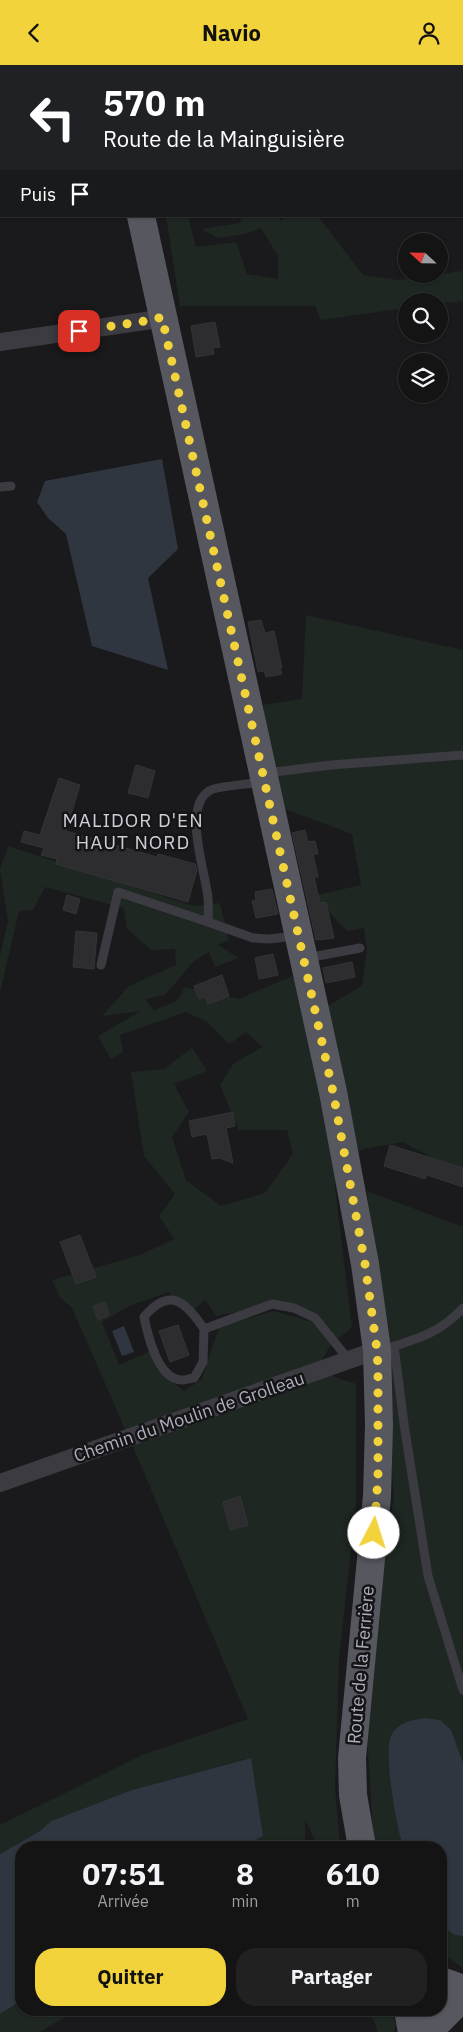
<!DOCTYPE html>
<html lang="fr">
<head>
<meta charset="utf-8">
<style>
  :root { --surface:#141415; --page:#212122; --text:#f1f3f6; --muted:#9d9ea0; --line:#333334; --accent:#f2d33c }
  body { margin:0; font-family:"IBM Plex Sans",sans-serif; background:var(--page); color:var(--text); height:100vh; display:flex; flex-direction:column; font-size:19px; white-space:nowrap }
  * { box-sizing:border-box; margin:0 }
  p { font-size:16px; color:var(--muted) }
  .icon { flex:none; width:28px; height:28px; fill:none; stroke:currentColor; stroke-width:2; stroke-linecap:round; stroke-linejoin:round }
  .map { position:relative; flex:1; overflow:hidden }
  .drawer { position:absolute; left:15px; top:1776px; width:432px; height:175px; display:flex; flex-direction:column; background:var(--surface); border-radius:20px; box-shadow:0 1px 4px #0004,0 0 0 1px var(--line) }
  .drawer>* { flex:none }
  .hud { position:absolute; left:0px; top:0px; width:464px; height:152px; box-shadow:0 1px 4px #0004,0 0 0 1px var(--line); background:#202124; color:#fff; overflow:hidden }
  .needle { width:32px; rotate:292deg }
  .tools { position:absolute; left:398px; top:168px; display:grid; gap:10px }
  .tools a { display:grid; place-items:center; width:50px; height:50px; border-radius:50%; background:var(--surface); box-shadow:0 1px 4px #0004,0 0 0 1px var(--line); font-size:25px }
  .pin { position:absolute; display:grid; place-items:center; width:42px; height:42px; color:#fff; margin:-21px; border-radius:10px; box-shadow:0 2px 8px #0006 }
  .me { position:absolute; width:55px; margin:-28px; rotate:5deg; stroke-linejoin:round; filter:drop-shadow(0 0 4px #0008) }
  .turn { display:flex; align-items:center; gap:18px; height:105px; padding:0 20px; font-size:22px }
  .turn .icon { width:65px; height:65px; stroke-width:2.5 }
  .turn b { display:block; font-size:35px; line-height:42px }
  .then { display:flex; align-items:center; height:48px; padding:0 20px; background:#0003; gap:10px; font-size:19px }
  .eta { display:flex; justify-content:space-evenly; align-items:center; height:85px; text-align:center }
  .eta b { font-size:30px; font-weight:800; line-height:35px }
  .primary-button { display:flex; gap:10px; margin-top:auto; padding:10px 20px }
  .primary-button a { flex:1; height:58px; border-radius:20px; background:var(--accent); color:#111; font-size:20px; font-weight:800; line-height:58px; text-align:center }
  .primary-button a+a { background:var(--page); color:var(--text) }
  header { display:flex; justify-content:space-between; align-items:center; height:65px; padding:0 20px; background:var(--accent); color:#111; font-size:22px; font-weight:800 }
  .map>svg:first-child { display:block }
</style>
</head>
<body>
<header><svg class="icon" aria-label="back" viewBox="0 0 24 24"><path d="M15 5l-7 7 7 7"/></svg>Navio<svg class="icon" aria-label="person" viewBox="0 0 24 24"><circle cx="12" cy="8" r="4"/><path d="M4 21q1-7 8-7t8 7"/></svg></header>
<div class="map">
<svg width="463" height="1967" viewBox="0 0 463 1967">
  <rect width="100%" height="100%" fill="#1a1a1c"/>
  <!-- green -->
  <path fill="#1f2722" d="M166,151H188L196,182L236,177L247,209L278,214V191L261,163L245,169L217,173L202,164L240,158L242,151H278L280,156L287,151H318L363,210L398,215L463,206V236L439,239V236H406V243L321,255L315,241H180Z
    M306,550L463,585V1109L403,1077L364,1084L337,1095L335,1123L352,1262L337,1275L315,1249L269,1237L242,1246L216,1251L205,1234L195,1244L175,1241L169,1227L129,1241L102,1257L119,1300L151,1286L165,1312L184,1326L202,1314L219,1262L273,1246L313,1257L331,1279L316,1306L356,1319V1437L339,1595L335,1721L340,1782H318L305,1755V1782H244L263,1771L250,1693L132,1725L51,1756L40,1766L0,1789V1760L142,1690L248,1654L142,1403L72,1243L60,1232L52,1215L140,1190L174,1174L159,1151L175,1129L144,1091L131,1007L164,1004L192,983L207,1006L174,1019L189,1047L172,1072L186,1115L221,1141L265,1128L293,1089L287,1065H239L220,1020L233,999L262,982L246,967L229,979L207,957L186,947L120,970L123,987L111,994L98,971L141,946L102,951L129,921L176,900L175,884L151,885L127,864L124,843L45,822L33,845L19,846L0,928V891L8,856L0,804L8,781L193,841L220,838L229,875L218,880L239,893L215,902L209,887L194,896L165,930L145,934L154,945L177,936L185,922L239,934L292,911L324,943L362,921L367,886L364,863L347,866L313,831L361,820L352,769L277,741L263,640L302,634Z
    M367,1126L463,1162V1903L441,1888V1782H374L365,1637L394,1430Z
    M21,1936V1945H98L89,1951L75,1946L40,1967H0V1949Z
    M369,1945H390L396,1960L394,1967H377V1963Z"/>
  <!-- water -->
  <path fill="#2f3640" d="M162,394L178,484L148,513L168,605L92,581L66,469L48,453L37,437L45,416Z
    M124,1261L134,1287L122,1291L112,1266Z
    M425,1653L440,1655L451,1665L463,1698V1871L455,1870L441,1861V1782H403C397,1762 382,1686 392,1669C399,1657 413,1655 425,1653Z
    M251,1693L263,1771L244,1782H21V1936L0,1949V1789L40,1766L51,1756L132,1725Z"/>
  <!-- building -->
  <path fill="#2d2d30" stroke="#343438" d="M215,257L220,282L213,283L214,289L196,292L191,261Z
    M261,555L265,568L274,566L282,603H280L282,609L266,612L264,606L258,607L248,557Z
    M136,700L155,706L148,733L128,728Z
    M59,713L80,720L66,766L157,792L158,789L195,799L197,805L188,837L56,799L57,794L41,790L44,783L21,777L24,766L40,770Z
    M305,765L308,777L315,776L318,789H313L318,812H314L320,838L326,837L334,873L316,875L292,768Z
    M272,824L278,849L256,853L252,836L256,835L255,827Z
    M67,830L80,834L76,849L63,845Z
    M76,866L97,868L94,904L73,902Z
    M273,889L278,910L259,914L255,893Z
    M352,897L355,912L326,918L323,903Z
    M222,910L229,931L208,939L205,931L199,934L194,921Z
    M233,1047L235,1061L226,1063L233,1098L219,1093L212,1094L207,1069L192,1072L189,1056Z
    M390,1080L463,1103V1122L427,1110L425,1114L384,1101Z
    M80,1170L96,1212L76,1219L60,1177Z
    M105,1237L109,1250L98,1255L93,1241Z
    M178,1260L189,1290L170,1297L159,1266Z
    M240,1431L248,1460L230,1465L223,1437Z"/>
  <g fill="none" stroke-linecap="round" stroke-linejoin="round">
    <!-- service -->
    <path stroke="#3b3b41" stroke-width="9" d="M205,0L206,1
      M0,422L11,421
      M266,708L331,700L463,690
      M262,717C251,719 216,721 209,726C182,743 206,808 208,833C209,841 208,849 208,857L253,873L269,874L296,871
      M307,893L360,883
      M101,900L118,827L208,857
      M204,1264C186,1237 170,1221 144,1252C148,1271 158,1316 183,1315C186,1315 191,1313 194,1313L203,1297L204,1264L272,1239L294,1243L315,1253L349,1295
      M394,1281L404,1359L428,1511L463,1625
      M389,1283C422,1272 439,1268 463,1243"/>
    <!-- minor -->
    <path stroke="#3b3b41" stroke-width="18" d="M195,1L196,0
      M0,277L152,255L162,252
      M0,1418L377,1285"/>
    <!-- primary -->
    <path stroke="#575760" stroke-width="28" d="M109,0V1
      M141,151L333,1027L365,1199L377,1285L379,1360L377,1431L352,1693L353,1730L362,1782
      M441,1916L463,1924
      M408,1945L412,1967
      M428,1967L454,1941L463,1936"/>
  </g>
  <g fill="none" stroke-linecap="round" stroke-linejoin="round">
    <!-- route -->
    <path stroke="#f2d33c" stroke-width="9" stroke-dasharray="0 16.2" d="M79,266L152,255L162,252L333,1027L365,1199L377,1285L378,1304V1413L374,1468"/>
  </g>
  <g text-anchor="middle" stroke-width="5" stroke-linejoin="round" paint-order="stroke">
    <!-- street labels -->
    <g font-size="18" fill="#acaebb" stroke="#151517">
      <text transform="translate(189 1352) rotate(-19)" y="6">Chemin du Moulin de Grolleau</text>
      <text transform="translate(361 1600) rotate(-85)" y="6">Route de la Ferrière</text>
    </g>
    <!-- neighbourhood labels -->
    <g font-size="19" letter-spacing="1" fill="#cdced7" stroke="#151517">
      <text x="133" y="762">MALIDOR D'EN<tspan x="133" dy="22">HAUT NORD</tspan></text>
    </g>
  </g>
</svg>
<div class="tools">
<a><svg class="needle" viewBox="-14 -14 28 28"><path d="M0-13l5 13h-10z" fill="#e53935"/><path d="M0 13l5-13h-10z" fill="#9d9ea0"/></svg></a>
<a><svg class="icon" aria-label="search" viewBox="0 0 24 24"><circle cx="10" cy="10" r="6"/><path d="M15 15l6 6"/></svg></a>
<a><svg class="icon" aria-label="layers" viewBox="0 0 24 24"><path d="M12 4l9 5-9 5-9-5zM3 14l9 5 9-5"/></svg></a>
</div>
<div class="pin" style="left:79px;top:266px;background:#d93025"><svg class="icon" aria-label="arrive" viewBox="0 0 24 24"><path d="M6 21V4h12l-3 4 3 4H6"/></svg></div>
<svg class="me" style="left:374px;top:1468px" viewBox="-20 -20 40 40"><circle r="19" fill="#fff"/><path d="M0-13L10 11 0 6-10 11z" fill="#f2d33c"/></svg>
<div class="hud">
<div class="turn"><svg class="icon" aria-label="left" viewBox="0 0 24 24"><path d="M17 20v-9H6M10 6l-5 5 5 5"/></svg><div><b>570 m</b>Route de la Mainguisière</div></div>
<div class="then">Puis<svg class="icon" aria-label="arrive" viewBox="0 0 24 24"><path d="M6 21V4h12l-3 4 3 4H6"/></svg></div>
</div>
<section class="drawer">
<div class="eta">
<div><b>07:51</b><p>Arrivée</p></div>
<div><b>8</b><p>min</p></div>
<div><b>610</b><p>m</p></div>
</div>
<div class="primary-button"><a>Quitter</a><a>Partager</a></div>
</section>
</div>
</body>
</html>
